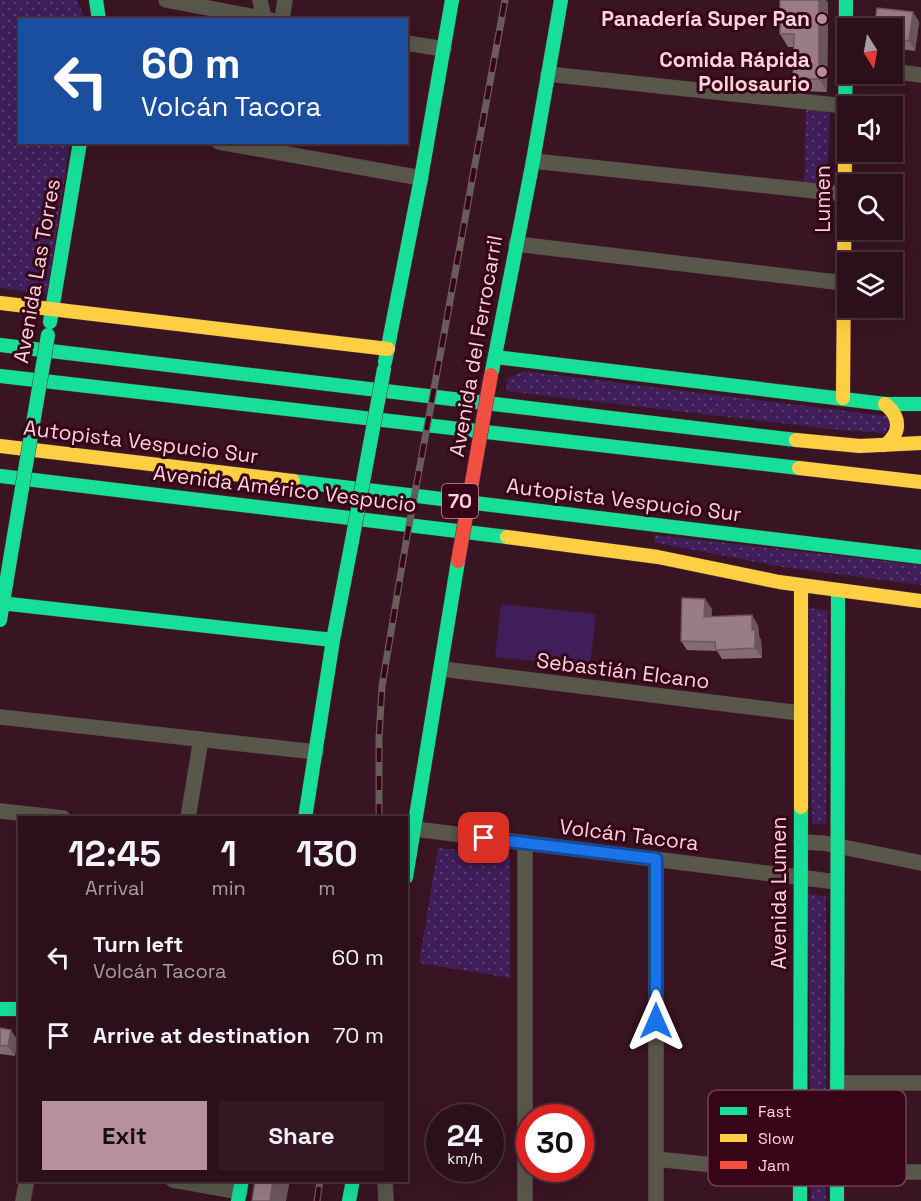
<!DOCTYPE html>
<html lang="en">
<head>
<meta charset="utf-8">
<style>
  :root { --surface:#2b0f1a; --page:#331823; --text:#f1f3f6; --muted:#a69ca2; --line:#472f39; --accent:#b8909b }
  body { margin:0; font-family:"Space Grotesk",sans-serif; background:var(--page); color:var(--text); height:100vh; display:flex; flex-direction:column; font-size:22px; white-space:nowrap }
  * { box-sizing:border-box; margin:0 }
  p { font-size:20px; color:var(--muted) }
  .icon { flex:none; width:33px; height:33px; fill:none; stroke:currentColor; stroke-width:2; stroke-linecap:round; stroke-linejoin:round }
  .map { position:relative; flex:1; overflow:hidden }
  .sheet { position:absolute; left:18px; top:816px; width:390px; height:366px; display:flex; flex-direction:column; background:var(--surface); border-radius:0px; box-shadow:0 6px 24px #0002,0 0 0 2px var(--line) }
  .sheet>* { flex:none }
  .banner { position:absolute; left:18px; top:18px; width:390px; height:126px; border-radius:0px; box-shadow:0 6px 24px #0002,0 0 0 2px var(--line); background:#1a4fa0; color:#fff; overflow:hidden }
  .needle { width:39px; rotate:169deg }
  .controls { position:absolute; left:837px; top:18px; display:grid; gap:12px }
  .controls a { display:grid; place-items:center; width:66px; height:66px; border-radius:0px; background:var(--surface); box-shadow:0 6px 24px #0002,0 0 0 2px var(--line); font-size:30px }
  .speed { position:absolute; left:426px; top:1104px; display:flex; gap:12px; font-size:30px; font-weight:700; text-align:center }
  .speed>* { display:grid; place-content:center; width:78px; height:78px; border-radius:50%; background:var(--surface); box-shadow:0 6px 24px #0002,0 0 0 2px var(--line); line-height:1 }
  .speed small { font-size:15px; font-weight:400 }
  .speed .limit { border:9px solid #d22; background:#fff; color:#111 }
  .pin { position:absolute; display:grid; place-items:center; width:51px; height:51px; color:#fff; margin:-26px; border-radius:12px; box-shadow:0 3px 9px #0006 }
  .me { position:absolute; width:66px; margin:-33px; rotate:0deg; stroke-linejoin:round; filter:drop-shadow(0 0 4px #0008) }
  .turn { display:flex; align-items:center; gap:21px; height:126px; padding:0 24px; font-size:27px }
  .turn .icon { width:78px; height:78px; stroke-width:2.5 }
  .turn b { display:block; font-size:42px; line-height:51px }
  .eta { display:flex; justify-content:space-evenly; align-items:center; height:102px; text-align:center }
  .eta b { font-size:36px; font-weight:800; line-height:42px }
  .cta { display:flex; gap:12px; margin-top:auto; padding:12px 24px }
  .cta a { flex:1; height:69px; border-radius:0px; background:var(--accent); color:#111; font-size:24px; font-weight:800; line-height:69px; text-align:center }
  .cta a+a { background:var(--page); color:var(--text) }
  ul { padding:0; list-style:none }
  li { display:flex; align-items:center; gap:18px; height:78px; padding:0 24px }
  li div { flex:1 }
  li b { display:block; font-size:22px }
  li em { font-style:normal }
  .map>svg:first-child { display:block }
</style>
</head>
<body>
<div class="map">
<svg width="921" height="1201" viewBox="0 0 921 1201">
  <defs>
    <pattern id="green-dots" width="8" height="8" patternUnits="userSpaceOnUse" patternTransform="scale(1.5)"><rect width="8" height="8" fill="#3f1e59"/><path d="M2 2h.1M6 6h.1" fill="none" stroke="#5c3e70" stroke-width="1.8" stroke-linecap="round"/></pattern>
  </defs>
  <rect width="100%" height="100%" fill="#391423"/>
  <!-- green -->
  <path fill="url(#green-dots)" d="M0,0H77L85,19L20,20V142L70,143L47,294L0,288Z
    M806,110L830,111L827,188L804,187Z
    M524,371L887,416L890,423L885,433L831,429L506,391L508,378Z
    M655,535L921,565V585L782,567L654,542Z
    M809,608L828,611L826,824H812Z
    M438,848L510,854V978L419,963Z
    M808,893L826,897V1201H811Z"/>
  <!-- pitch -->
  <path fill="#3f1e59" d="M501,604L596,614L590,667L495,657Z"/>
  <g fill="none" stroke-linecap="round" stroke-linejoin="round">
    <defs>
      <path id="street" d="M166,0L271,20
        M260,0L264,18
        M282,20L285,0
        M406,43L444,49
        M892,71L921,75
        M548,74L845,106
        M219,142L421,178
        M533,161L844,194
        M516,244L844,283
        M442,669L800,713
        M0,717L316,752
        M0,811L63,818
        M188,818L201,739
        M415,829L837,882
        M801,842L823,843L921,863
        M525,843V1201
        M656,859V1201
        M837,1083H921
        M656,1159L800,1174
        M837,1172H921
        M173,1180L240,1192
        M385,1180L386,1201
        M23,1201L27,1180"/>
      <path id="fast" d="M96,0L99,20
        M845,150L846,0
        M50,322L80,142
        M0,345L796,440
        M495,357L885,404H921
        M385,362L421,178L452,0
        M492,371L533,161L561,0
        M0,376L799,468
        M0,476L507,537
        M293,481L921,557
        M0,603L333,640
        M0,620L19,506
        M305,818L333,640L352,541
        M406,877L458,561
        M0,1009H20
        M238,1201L242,1180
        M349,1201L353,1180
        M800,1201L801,807
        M837,1201L838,590"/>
      <path id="slow" d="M0,303L388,349
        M843,398L845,150
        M885,404C901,417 901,433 885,445
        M796,440L860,446L921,443
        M0,446L293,481
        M799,468L921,482
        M507,537L658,557L779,582L921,601
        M801,807V586"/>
    </defs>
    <!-- street casing -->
    <use href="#street" stroke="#51323e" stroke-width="16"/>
    <!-- fast casing -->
    <use href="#fast" stroke="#51323e" stroke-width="15"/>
    <!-- slow casing -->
    <use href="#slow" stroke="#51323e" stroke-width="15"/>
    <!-- street -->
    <use href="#street" stroke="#58574a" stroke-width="15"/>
    <!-- fast -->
    <use href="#fast" stroke="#16e098" stroke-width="14"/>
    <!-- slow -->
    <use href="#slow" stroke="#ffcf43" stroke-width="14"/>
    <defs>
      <path id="rail" d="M379,818V738L382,686L406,542L505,0
        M317,1201L320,1180"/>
    </defs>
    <!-- rail casing -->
    <use href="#rail" stroke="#695c5a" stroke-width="7"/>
    <!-- rail -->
    <use href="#rail" stroke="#360517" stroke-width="4.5" stroke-dasharray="14" stroke-linecap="butt"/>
    <defs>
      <path id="fast-bridge" d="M19,506L48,335
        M352,541L384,369"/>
      <path id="jam-bridge" d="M458,561L491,375"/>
    </defs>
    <!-- fast-bridge casing -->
    <use href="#fast-bridge" stroke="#51323e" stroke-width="15" stroke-linecap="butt"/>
    <!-- jam-bridge casing -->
    <use href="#jam-bridge" stroke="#51323e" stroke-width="15" stroke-linecap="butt"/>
    <!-- fast-bridge -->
    <use href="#fast-bridge" stroke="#16e098" stroke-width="14"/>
    <!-- jam-bridge -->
    <use href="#jam-bridge" stroke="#f24e42" stroke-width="14"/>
  </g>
  <!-- wall -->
  <path fill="#846b73" d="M780,0H826L828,3L827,92L802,91L793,79L794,47H788L780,34Z
    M913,12L919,22L915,51L892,48V28Z
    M712,609L711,616L758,625L759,636L761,640L762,658L722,659L717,651L687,650L681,641Z
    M0,1028L17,1039L15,1056L0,1054Z"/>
  <!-- shaded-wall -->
  <path fill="#6c575e" d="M819,0H826L828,3L827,92L819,79Z
    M913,12L919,22L915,51L909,41Z
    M705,599L712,609L711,626L704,617Z
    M752,615L758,625L759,636L761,640L762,658L755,648L752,630Z
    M11,1030L17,1039L15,1056L8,1046Z
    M273,1180H290L286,1201H270Z"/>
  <!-- building -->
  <path fill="#9a7c86" stroke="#6c575e" stroke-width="1.5" d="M780,0H819V79H793L794,34H780Z
    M877,8L913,12L909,41L892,39V28H874Z
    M682,598L705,599L704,617L752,615V630H755V648L716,650L715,642L681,641Z
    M0,1028L11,1030L8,1046L0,1045Z
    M255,1180H273L270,1201H252Z"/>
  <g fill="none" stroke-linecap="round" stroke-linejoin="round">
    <defs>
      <path id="route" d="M484,838L656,859V1021"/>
    </defs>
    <!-- route casing -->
    <use href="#route" stroke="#114b97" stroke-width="15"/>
    <!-- route -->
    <use href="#route" stroke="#1a73e8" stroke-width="10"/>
  </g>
  <!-- markers -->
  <g fill="#b8909b" stroke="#360517" stroke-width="2">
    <circle cx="822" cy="19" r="6"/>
    <circle cx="822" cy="72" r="6"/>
  </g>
  <g text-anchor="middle" stroke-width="6" stroke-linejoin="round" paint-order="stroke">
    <!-- shield labels -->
    <rect fill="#360517" stroke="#c194a0" stroke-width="1.5" x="442" y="484" width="36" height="34" rx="4.5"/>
    <g font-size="20" font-weight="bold" fill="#fdd2db">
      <text x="460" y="508">70</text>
    </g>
    <!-- poi labels -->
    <g font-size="21" font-weight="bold" fill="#fdd2db" stroke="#360517" text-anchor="end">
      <text x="810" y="26">Panadería Super Pan</text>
      <text x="810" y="67">Comida Rápida<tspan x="810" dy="24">Pollosaurio</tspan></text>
    </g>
    <!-- street labels -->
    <g font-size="21" fill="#fdd2db" stroke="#360517">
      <text transform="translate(823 199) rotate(-90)" y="7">Lumen</text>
      <text transform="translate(37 271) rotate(-80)" y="7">Avenida Las Torres</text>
      <text transform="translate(476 346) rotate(-80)" y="7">Avenida del Ferrocarril</text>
      <text transform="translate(141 442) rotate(7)" y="7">Autopista Vespucio Sur</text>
      <text transform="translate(285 489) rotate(7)" y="7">Avenida Américo Vespucio</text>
      <text transform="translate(624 500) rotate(7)" y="7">Autopista Vespucio Sur</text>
      <text transform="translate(623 671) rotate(7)" y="7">Sebastián Elcano</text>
      <text transform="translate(629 835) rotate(7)" y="7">Volcán Tacora</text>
      <text transform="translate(779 893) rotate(-90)" y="7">Avenida Lumen</text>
    </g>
  </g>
  <!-- legend -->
  <rect x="708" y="1090" width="198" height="96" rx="9" fill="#360517" stroke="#724252" stroke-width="1.5"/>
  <rect x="720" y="1107" width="27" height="8" fill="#16e098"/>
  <rect x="720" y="1134" width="27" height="8" fill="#ffcf43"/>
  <rect x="720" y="1161" width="27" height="8" fill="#f24e42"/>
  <g font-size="16" fill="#fdd2db">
    <text x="758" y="1117">Fast</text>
    <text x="758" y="1144">Slow</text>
    <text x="758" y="1171">Jam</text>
  </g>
</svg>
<div class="controls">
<a><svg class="needle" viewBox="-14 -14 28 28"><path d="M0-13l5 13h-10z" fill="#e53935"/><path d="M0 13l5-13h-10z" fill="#a69ca2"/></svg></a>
<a><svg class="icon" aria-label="sound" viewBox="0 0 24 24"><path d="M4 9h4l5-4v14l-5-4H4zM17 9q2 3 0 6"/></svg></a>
<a><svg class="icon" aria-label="search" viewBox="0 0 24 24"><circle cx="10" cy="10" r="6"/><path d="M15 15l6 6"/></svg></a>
<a><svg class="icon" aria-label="layers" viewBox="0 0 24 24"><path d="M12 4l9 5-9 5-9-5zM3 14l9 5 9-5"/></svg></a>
</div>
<div class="speed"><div>24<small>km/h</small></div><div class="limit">30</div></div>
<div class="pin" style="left:484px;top:838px;background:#d93025"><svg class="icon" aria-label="arrive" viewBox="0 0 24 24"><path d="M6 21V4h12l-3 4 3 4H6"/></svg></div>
<svg class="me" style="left:656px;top:1021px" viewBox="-20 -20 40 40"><path d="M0-17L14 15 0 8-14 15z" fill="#1a73e8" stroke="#fff" stroke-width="4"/></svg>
<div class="banner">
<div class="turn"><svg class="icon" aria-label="left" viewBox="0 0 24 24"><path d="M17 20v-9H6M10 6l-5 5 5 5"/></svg><div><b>60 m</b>Volcán Tacora</div></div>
</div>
<section class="sheet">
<div class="eta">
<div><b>12:45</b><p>Arrival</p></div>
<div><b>1</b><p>min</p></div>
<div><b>130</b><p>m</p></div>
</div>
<ul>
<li><svg class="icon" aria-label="left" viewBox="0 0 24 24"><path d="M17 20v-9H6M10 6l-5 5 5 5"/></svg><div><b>Turn left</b><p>Volcán Tacora</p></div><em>60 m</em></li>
<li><svg class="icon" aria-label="arrive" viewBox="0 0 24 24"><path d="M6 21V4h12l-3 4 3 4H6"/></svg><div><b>Arrive at destination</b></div><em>70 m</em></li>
</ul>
<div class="cta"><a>Exit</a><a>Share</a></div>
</section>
</div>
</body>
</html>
